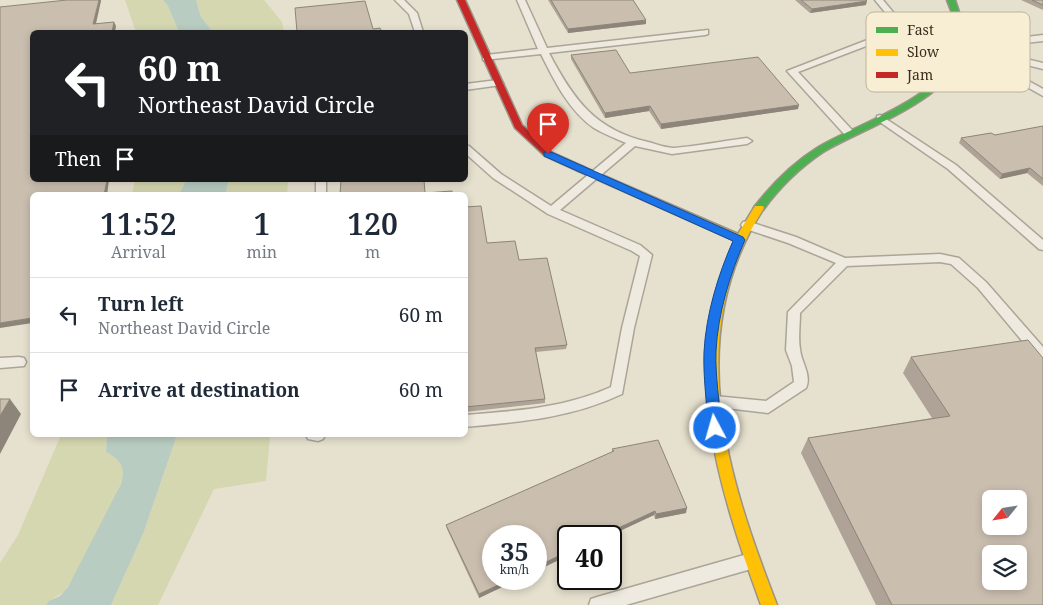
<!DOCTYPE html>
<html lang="en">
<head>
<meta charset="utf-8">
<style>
  :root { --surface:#fff; --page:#f2f2f3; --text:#1f2937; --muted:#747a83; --line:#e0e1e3 }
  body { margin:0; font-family:"Noto Serif",serif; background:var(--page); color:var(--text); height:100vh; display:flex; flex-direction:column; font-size:19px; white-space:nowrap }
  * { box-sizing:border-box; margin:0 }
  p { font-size:16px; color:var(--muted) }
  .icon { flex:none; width:28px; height:28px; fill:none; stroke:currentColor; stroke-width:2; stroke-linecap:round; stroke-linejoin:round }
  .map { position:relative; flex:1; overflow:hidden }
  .details { position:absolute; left:30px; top:192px; width:438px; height:245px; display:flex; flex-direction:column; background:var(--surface); border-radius:8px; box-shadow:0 2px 8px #0003 }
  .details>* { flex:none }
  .hud { position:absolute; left:30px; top:30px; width:438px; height:152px; border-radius:8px; box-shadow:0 2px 8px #0003; background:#202124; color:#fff; overflow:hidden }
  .needle { width:32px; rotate:240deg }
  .buttons { position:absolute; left:982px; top:490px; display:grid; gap:10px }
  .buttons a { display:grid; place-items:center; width:45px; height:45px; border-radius:8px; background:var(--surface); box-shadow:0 2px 8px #0003; font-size:25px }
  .speed { position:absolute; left:482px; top:525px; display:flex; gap:10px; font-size:25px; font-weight:700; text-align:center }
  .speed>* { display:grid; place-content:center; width:65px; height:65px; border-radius:50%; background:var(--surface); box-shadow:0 2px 8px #0003; line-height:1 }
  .speed small { font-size:12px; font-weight:400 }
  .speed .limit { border:2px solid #111; border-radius:8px; background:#fff; color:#111 }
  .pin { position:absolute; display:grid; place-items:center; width:42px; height:42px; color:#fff; margin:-51px -21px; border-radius:50% 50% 50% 0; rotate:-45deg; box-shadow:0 0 5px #0007 }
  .pin .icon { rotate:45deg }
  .me { position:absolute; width:55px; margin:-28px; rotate:354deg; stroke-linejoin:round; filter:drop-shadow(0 0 4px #0008) }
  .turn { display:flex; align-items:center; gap:18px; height:105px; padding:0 25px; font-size:22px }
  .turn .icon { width:65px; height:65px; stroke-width:2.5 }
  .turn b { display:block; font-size:35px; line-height:42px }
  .then { display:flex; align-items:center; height:48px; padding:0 25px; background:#0003; gap:10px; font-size:19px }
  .eta { display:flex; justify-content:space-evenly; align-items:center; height:85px; text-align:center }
  .eta b { font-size:30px; font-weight:600; line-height:35px }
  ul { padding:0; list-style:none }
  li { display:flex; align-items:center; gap:15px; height:75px; padding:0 25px; border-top:1px solid var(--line) }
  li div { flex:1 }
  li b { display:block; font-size:19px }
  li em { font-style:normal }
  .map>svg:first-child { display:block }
</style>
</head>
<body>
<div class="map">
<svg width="1043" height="605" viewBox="0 0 1043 605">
  <rect width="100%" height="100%" fill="#e6e0ce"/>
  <!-- green -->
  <path fill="#d5d7b0" d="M125,0H163L168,6L179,32H136Z
    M196,0H264L282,22L284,32H213L201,17Z
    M135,180H186L179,195H132Z
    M229,180H288L287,195H225Z
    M61,435H107L106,452C114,457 123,460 124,471C125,485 77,575 66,589C60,596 51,598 46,605H0V563L18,535Z
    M177,435H270L266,481L214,489L158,605H111L143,534Z"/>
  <!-- water -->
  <path fill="#b9ccc1" d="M163,0H196L201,17L213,32H179L168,6Z
    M186,180H229L225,195H179Z
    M107,435H177L143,534L111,605H46L49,601L60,596L68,587L121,484C126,467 121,460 106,452Z"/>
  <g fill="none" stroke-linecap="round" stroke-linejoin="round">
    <defs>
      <path id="lane" d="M395,0H404L417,13L423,32H415L409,14Z
        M517,0H525L547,48L708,30V34L705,35L549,53C573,99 595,130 648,142C656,144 666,148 674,148C698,146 723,141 747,138L752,141L747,144L672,154L635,146L560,210L640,245L652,255L634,328L622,394C572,418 519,422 465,427V415C515,411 565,408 611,387L622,328L640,256L632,251L548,214L493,178L465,153V145L469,146L501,174L551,206L626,143C615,138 604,134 594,128C569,111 554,80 541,54L483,60V56L486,55L538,49Z
        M875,0H883L897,17L895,35L798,72L853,131L854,133L849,136L845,135L787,71L888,32L889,17Z
        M1043,35V41L980,48L1043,63V69L976,52L1043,89V96L956,47L960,44L968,48L975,43Z
        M498,80L503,83L501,85L465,90V84Z
        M880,115L956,165L1043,240V250L1039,249L948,169L877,120V116Z
        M316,180H326V195H316Z
        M747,221L796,237L845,258L940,254L959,258L986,282L1043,347V361L1038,360L978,288L951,264L940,262L847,266L800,313C800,325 798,338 800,349C801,362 812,375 806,388L768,413L709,406L707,402L709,398L714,396L766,401L794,382L792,366L786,350L788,312L836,263L788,243L743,228L741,225L743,222Z
        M19,357L24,358L26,362L24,366L0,368V358Z
        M306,435H325L323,439L318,441L308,439Z
        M751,553L757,556L759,561L757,566L751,569L626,605H589L591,599L597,597Z"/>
      <path id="fast" d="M947,0H955C959,13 965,27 965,41C964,96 862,128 823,152C799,168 779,188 763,210H755L754,208L755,206C773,183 793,163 817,148C856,124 945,98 956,48C960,32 953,15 947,0Z"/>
      <path id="slow" d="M581,166L738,234L755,206H763L764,208C681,335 727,476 777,605H761C718,486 677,363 735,241L578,171L576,169Z"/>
      <path id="jam" d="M457,0H465L522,125L551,152L584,167V171H578L545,156L515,128Z"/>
    </defs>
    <!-- lane casing -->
    <use href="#lane" stroke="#aba597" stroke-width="3"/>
    <!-- fast casing -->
    <use href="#fast" stroke="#9b9487" stroke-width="3"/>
    <!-- slow casing -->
    <use href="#slow" stroke="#9b9487" stroke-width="3"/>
    <!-- jam casing -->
    <use href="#jam" stroke="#9b9487" stroke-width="3"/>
    <!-- lane -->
    <use href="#lane" fill="#eeeae0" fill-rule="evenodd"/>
    <!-- fast -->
    <use href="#fast" fill="#4caf50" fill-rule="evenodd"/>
    <!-- slow -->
    <use href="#slow" fill="#ffc107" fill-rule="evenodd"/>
    <!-- jam -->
    <use href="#jam" fill="#c62828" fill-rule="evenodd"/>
  </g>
  <!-- wall -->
  <path fill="#aea396" d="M548,0H633L646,24L568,33Z
    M795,0H866V5L810,13Z
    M1021,0H1043V10Z
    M571,55L630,73L798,109L661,129L649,111L605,118L571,59Z
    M1043,126V186L1027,173L1000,179L959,143L961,138L995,135Z
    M465,207L487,243L519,260L567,345L566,349L536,352L545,399V403L465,412Z
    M911,357L1043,358V605H876L801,453L808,438L932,418L903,373Z
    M612,449L686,513L655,519L654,515L609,536H569V555L536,571V536L494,579H519L479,598L447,529L446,525L612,452Z"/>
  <!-- shaded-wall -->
  <path fill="#8d857a" d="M99,0H101V1L95,28L93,24Z
    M867,1L866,5L810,13L812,9Z
    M646,20V24L568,33V29Z
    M114,22L116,26L115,32H112Z
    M799,105L798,109L661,129V124Z
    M650,106L649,111L605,118V113Z
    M1030,168L1027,173L1000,179L1002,174Z
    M107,180H109L107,195H104Z
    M32,318V323L0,328V323Z
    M10,399L21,414L0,454V416Z
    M687,508L686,513L655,519L656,514Z
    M655,511L654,515L609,536H601Z
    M569,551V555L536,571V567Z
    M511,579H519L479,598V594Z"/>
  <!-- building -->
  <path fill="#cabeaf" stroke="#8d857a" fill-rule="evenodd" d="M67,0H99L93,24L114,22L112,32H32V180H107L104,195H32V318L0,323V7Z
    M551,0H633L646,20L568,29Z
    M801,0H866L867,1L812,9Z
    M1032,0H1043V5Z
    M365,1L373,29L380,28L382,32H297L295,8Z
    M616,50L630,73L758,57L799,105L661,124L650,106L605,113L571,55Z
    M1043,126V179L1030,168L1002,174L961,138L991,133L995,135Z
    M341,180H424L425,193L452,191V195H340Z
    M481,206L487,243L515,241L519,260L547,258L567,345L535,348L545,399L465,407V207Z
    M1028,340L1043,358V605H892L808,438L950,416L911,357ZM991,499H1019V526H991ZM991,554H1019V581H991Z
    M0,399H10L0,416Z
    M658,440L687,508L656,514L655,511L601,536H569V551L536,567V536H494V579H511L479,594L446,525L614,451L612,449Z"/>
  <!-- route -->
  <path fill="#1a73e8" stroke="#114b97" d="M544,152H551L743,237L745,240C730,274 718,313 716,351C715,376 720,403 721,428L719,432H710L708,428C707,403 703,377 704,352C706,314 718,275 733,241L544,156Z"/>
  <!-- legend -->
  <rect x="866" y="12" width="164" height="80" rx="8" fill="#f7eed4" stroke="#bfb49d" stroke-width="1"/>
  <rect x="876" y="27" width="22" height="6" fill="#4caf50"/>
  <rect x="876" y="49" width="22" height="7" fill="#ffc107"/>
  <rect x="876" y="72" width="22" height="6" fill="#c62828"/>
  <g font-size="14" fill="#3b2d1e">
    <text x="907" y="35">Fast</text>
    <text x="907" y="57">Slow</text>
    <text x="907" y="80">Jam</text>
  </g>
</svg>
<div class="buttons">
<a><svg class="needle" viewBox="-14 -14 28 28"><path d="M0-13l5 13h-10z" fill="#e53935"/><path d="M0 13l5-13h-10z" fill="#747a83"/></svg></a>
<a><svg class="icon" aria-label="layers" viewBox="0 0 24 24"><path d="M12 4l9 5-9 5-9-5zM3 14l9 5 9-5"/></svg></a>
</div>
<div class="speed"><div>35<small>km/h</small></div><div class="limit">40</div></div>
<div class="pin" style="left:548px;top:154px;background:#d93025"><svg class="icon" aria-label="arrive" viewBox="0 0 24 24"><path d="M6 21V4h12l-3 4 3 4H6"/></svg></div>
<svg class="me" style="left:715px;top:428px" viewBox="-20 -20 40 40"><circle r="17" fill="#1a73e8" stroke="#fff" stroke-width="3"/><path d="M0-11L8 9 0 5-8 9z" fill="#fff"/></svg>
<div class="hud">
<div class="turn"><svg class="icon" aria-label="left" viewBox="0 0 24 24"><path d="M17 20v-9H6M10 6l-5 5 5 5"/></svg><div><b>60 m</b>Northeast David Circle</div></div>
<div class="then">Then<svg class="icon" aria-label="arrive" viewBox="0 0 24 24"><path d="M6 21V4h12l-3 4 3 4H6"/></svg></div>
</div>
<section class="details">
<div class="eta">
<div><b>11:52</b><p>Arrival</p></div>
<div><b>1</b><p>min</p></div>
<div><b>120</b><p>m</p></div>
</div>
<ul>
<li><svg class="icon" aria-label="left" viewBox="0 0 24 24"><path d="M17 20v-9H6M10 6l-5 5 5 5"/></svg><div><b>Turn left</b><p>Northeast David Circle</p></div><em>60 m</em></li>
<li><svg class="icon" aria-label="arrive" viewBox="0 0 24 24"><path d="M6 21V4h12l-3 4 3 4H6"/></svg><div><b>Arrive at destination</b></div><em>60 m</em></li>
</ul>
</section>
</div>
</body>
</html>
